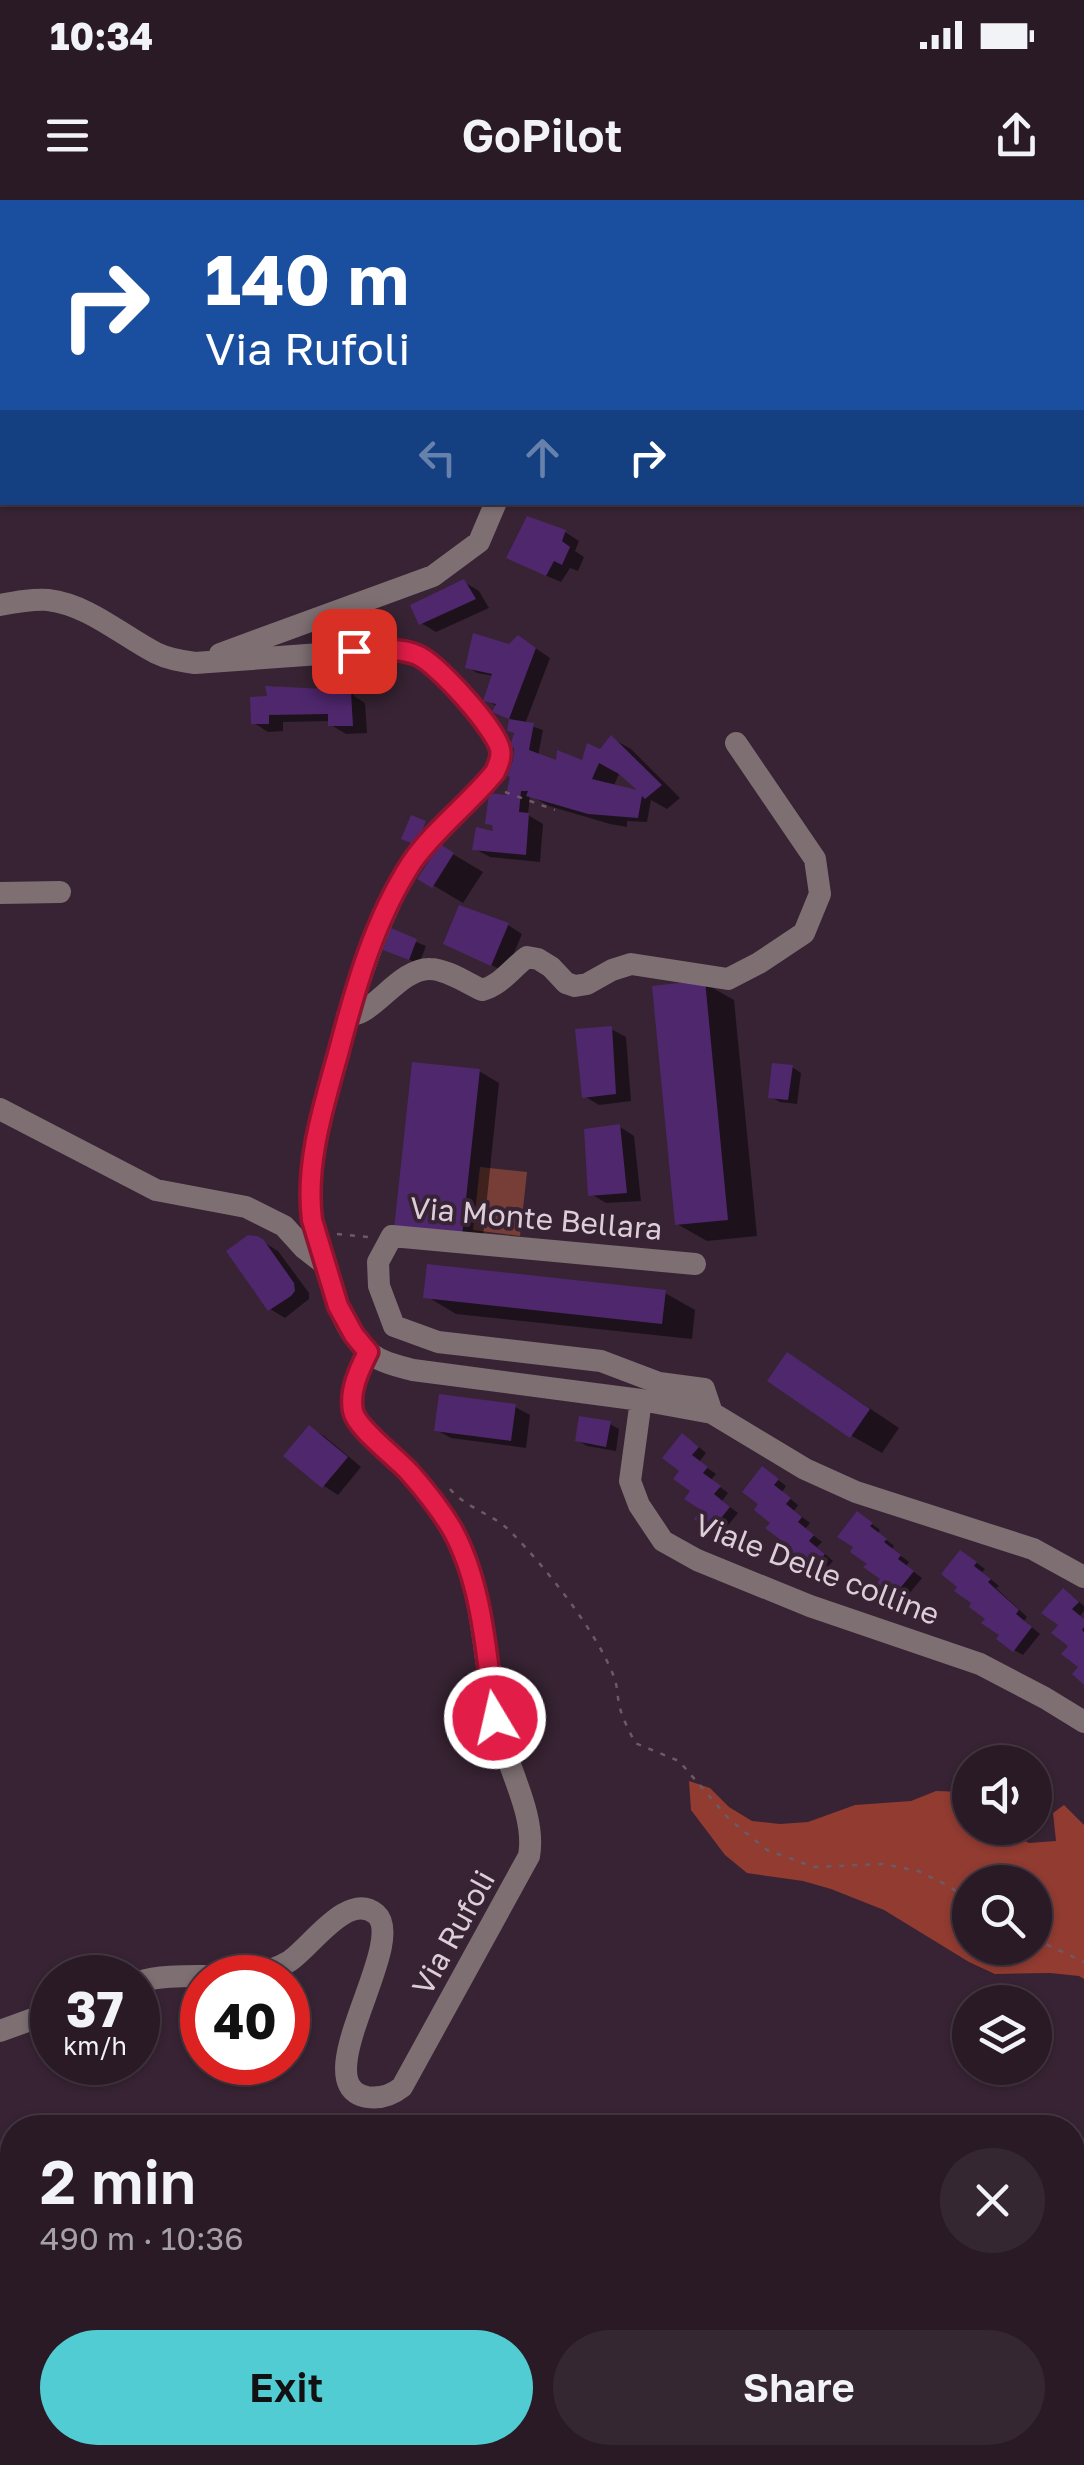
<!DOCTYPE html>
<html lang="en">
<head>
<meta charset="utf-8">
<style>
  :root { --surface:#291a26; --page:#352732; --text:#f1f3f6; --muted:#a5a1a7; --line:#453843; --accent:#51ccd2 }
  body { margin:0; font-family:"Golos Text",sans-serif; background:var(--page); color:var(--text); height:100vh; display:flex; flex-direction:column; font-size:38px; white-space:nowrap }
  * { box-sizing:border-box; margin:0 }
  p { font-size:32px; color:var(--muted) }
  .icon { flex:none; width:55px; height:55px; fill:none; stroke:currentColor; stroke-width:2; stroke-linecap:round; stroke-linejoin:round }
  .map { position:relative; flex:1; overflow:hidden }
  .side { position:absolute; left:0px; top:1915px; width:1085px; height:350px; display:flex; flex-direction:column; background:var(--surface); border-radius:40px 40px 0 0; box-shadow:0 2px 8px #0004,0 0 0 2px var(--line) }
  .side>* { flex:none }
  .banner { position:absolute; left:0px; top:0px; width:1085px; height:305px; box-shadow:0 2px 8px #0004,0 0 0 2px var(--line); background:#1a4fa0; color:#fff; overflow:hidden }
  .fabs { position:absolute; left:952px; top:1545px; display:grid; gap:20px }
  .fabs a { display:grid; place-items:center; width:100px; height:100px; border-radius:50%; background:var(--surface); box-shadow:0 2px 8px #0004,0 0 0 2px var(--line); font-size:50px }
  .speed { position:absolute; left:30px; top:1755px; display:flex; gap:20px; font-size:50px; font-weight:700; text-align:center }
  .speed>* { display:grid; place-content:center; width:130px; height:130px; border-radius:50%; background:var(--surface); box-shadow:0 2px 8px #0004,0 0 0 2px var(--line); line-height:1 }
  .speed small { font-size:25px; font-weight:400 }
  .speed .limit { border:15px solid #d22; background:#fff; color:#111 }
  .pin { position:absolute; display:grid; place-items:center; width:85px; height:85px; color:#fff; margin:-42px; border-radius:20px; box-shadow:0 5px 15px #0006 }
  .me { position:absolute; width:110px; margin:-55px; rotate:351deg; stroke-linejoin:round; filter:drop-shadow(0 0 8px #0008) }
  .turn { display:flex; align-items:center; gap:35px; height:210px; padding:0 40px; font-size:45px }
  .turn .icon { width:130px; height:130px; stroke-width:2.5 }
  .turn b { display:block; font-size:70px; line-height:85px }
  .lanes { display:flex; align-items:center; height:95px; padding:0 40px; background:#0003; justify-content:center; gap:50px; direction:ltr }
  .lanes .off { opacity:.35 }
  .round { display:grid; place-items:center; flex:none; width:105px; height:105px; border-radius:52px; background:var(--page) }
  .overview { display:flex; align-items:center; justify-content:space-between; height:170px; padding:0 40px }
  h1 { font-size:60px; font-weight:600; line-height:75px }
  .action { display:flex; gap:20px; margin-top:auto; padding:20px 40px }
  .action a { flex:1; height:115px; border-radius:60px; background:var(--accent); color:#111; font-size:40px; font-weight:600; line-height:115px; text-align:center }
  .action a+a { background:var(--page); color:var(--text) }
  .status { display:flex; justify-content:space-between; align-items:center; height:70px; padding:0 50px; background:var(--surface); direction:ltr }
  .status svg { height:28px; fill:currentColor }
  header { display:flex; justify-content:space-between; align-items:center; height:130px; padding:0 40px; background:var(--surface); font-size:45px; font-weight:600 }
  .map>svg:first-child { display:block }
</style>
</head>
<body>
<div class="status"><b>10:34</b><svg viewBox="0 0 49 12"><path d="M0 12V9h3v3zM5 12V6h3v6zM10 12V3h3v9zM15 12V0h3v12zM26 1h20v11H26zM47 4h2v5h-2z"/></svg></div>
<header><svg class="icon" aria-label="menu" viewBox="0 0 24 24"><path d="M4 6h16M4 12h16M4 18h16"/></svg>GoPilot<svg class="icon" aria-label="share" viewBox="0 0 24 24"><path d="M12 15V3M7 8l5-5 5 5M5 13v7h14v-7"/></svg></header>
<div class="map">
<svg width="1084" height="2265" viewBox="0 0 1084 2265">
  <rect width="100%" height="100%" fill="#372333"/>
  <!-- green -->
  <path fill="#773e37" d="M480,967L527,972L520,1036L473,1030Z"/>
  <!-- forest -->
  <path fill="#913b31" fill-rule="evenodd" d="M689,1581L710,1588L729,1607L752,1621L780,1624L808,1622L855,1605L911,1601L936,1591L964,1592L970,1598V1628H1001L1029,1643L1056,1641L1053,1613L1064,1605L1084,1625V1779L1079,1776L1050,1773L995,1774L969,1762L884,1710L831,1689L803,1681L747,1673L725,1655L691,1610ZM970,1682H1035V1748H970Z"/>
  <!-- shadow -->
  <path fill="#0007" fill-rule="evenodd" d="M565,332L579,341L575,351L584,357L578,371L570,368L561,382L524,366Z
    M464,382L479,391L489,408L436,432L421,423Z
    M510,446L534,447L550,458L525,524L543,530L538,556L558,563H584L601,552L611,538L631,549L680,598L667,609L651,600L647,622L627,621V627L610,624L549,606L530,595L528,615L543,624L540,662L490,657L475,649L496,634L509,600L517,534L512,520L495,511L498,507L486,500L494,476L477,473L468,467ZM620,571L643,594L613,588Z
    M340,483L354,491V496L365,503L367,533L346,534L331,525V521L283,522V531L268,532L254,523L253,500L328,491Z
    M441,647L483,672L463,703L421,678Z
    M508,725L522,734L506,772L461,751Z
    M392,732L426,746L419,764L386,749Z
    M704,783L734,800L757,1036L707,1041L677,1024Z
    M611,829L626,837L631,901L599,905L584,896Z
    M792,867L801,873L797,904L780,902L771,897Z
    M479,871L499,883L482,1046L417,1040Z
    M620,927L634,936L641,1001L606,1003L591,994Z
    M257,1038L278,1051L309,1093V1099L285,1118L270,1109Z
    M665,1093L695,1110L692,1139L456,1114L426,1096Z
    M787,1155L817,1173L899,1228L882,1253L852,1236L770,1180Z
    M515,1207L530,1215L526,1248L451,1238L436,1230Z
    M610,1224L619,1229L616,1251L587,1246L577,1240Z
    M309,1228L324,1236L361,1267L338,1295L324,1286L286,1256Z
    M692,1241L706,1253L699,1262L716,1274L711,1280L728,1293L722,1301L738,1313L720,1335L711,1330L705,1310L693,1291L677,1278Z
    M772,1275L786,1286L782,1292L798,1305L794,1311L810,1323L805,1329L822,1342L817,1347L833,1361L816,1381L806,1376L774,1323Z
    M867,1320L880,1330L878,1333L894,1346L892,1349L909,1362L906,1366L922,1378L904,1400L895,1395L884,1379Z
    M970,1358L985,1369L982,1372L999,1386L996,1388L1027,1417L1024,1421L1040,1434L1023,1455L1014,1450L988,1418Z
    M1072,1396L1084,1406V1411L1080,1416L1084,1420V1482L1082,1467L1072,1446L1055,1433Z"/>
  <!-- building -->
  <path fill="#4f276d" fill-rule="evenodd" d="M527,316L566,330L562,341L570,347L562,365L554,361L546,376L506,358Z
    M464,379L476,399L419,425L410,405Z
    M473,433L509,444L518,435L536,448L509,519L492,512L496,504L483,501L492,474L465,468Z
    M340,480V491L351,492L353,526H328V514L269,515V524H251L250,497L267,496L265,486L326,489V481Z
    M509,519L534,523L529,550L556,560L557,550L582,560L587,543L600,549L611,535L662,585L645,599L642,596L638,618L588,614L526,596L528,591H521L519,612L529,613L526,655L472,650L476,627L493,631L492,625L485,624L489,593L506,595L510,577L507,576L513,560L514,548L510,546L514,533L507,531ZM599,563L619,574L637,590L592,579Z
    M411,615L426,621L416,645L401,639Z
    M440,644L454,653L432,688L417,679Z
    M459,705L509,723L491,766L443,744Z
    M391,728L417,739L409,760L383,750Z
    M705,780L728,1020L675,1025L652,786Z
    M612,826L616,894L582,898L575,829Z
    M412,862L480,869L462,1036L394,1029Z
    M772,863L793,865L788,900L768,898Z
    M620,924L627,993L588,996L584,929Z
    M248,1035L257,1036L263,1039L294,1083L295,1091L291,1096L268,1111L226,1051Z
    M427,1064L666,1090L662,1124L423,1098Z
    M787,1152L870,1209L850,1238L767,1181Z
    M439,1194L516,1204L511,1241L434,1231Z
    M579,1216L611,1221L606,1247L575,1241Z
    M309,1225L348,1257L322,1288L283,1256Z
    M682,1233L699,1247L692,1255L708,1267L703,1273L721,1286L714,1294L730,1307L710,1332L694,1319L701,1310L684,1299L690,1291L673,1279L679,1271L662,1258Z
    M762,1266L779,1279L774,1285L791,1298L786,1304L802,1317L798,1322L814,1335L809,1341L825,1354L805,1378L789,1365L794,1359L777,1347L782,1341L765,1328L770,1323L754,1310L758,1304L742,1292Z
    M857,1311L873,1323L870,1326L887,1339L884,1342L901,1355L898,1359L914,1371L893,1397L877,1383L880,1379L863,1367L867,1364L850,1352L853,1347L837,1337Z
    M960,1350L977,1362L974,1366L991,1379L988,1382L1019,1410L1016,1414L1032,1427L1013,1452L996,1439L999,1435L981,1423L985,1419L969,1407L971,1403L954,1391L957,1387L941,1374Z
    M1063,1388L1079,1402L1072,1409L1084,1419V1427L1082,1430L1084,1432V1485L1072,1474L1078,1467L1061,1454L1068,1446L1051,1433L1058,1425L1041,1413Z"/>
  <g fill="none" stroke-linecap="round" stroke-linejoin="round">
    <!-- path -->
    <path stroke="#6c5a68" stroke-width="2.5" stroke-dasharray="5 8" stroke-linecap="butt" d="M505,592L555,610
      M337,1034L369,1037
      M450,1289C467,1309 494,1314 512,1333C546,1368 597,1432 614,1477C618,1487 617,1498 620,1508C623,1520 630,1532 635,1543L679,1561L729,1619L767,1650L814,1667L883,1664L918,1671L949,1686L970,1702
      M1035,1739L1084,1762
      M635,2265L643,2252
      M698,2265L705,2252"/>
    <!-- minor -->
    <path stroke="#7d6f72" stroke-width="22" d="M755,0L756,2
      M779,0L780,2
      M521,2V0
      M0,405C16,402 32,399 48,400C89,405 121,435 156,453C168,459 181,461 195,463L390,449C401,451 412,452 421,457C440,466 495,529 500,548C502,557 498,565 495,572C465,609 424,639 401,681C370,740 352,803 334,867C322,913 307,960 311,1009C312,1031 323,1053 329,1075C336,1102 346,1136 371,1154C383,1163 398,1166 413,1170L641,1200L712,1213L805,1269L856,1292L1033,1349L1084,1377
      M220,454L433,376L479,342L496,302
      M0,693L60,692
      M347,816C353,815 358,814 363,811C382,801 405,768 430,769C446,769 467,783 482,790C501,785 511,769 527,757L538,759L551,767L566,783L575,786L587,784L612,770L631,764L728,779L759,763L804,733L820,694L815,659L736,543
      M0,909L156,990L246,1007L284,1026L304,1048L327,1066
      M695,1064L392,1036L378,1062L379,1086L394,1126L438,1142L601,1161L659,1183L704,1189L712,1213
      M641,1200L630,1281L639,1305L663,1341L697,1360L810,1406L980,1464L1045,1498L1084,1522
      M138,1782C185,1768 245,1787 288,1762C309,1750 347,1690 376,1714C409,1743 303,1885 367,1897C380,1899 392,1895 402,1887L529,1656C537,1613 503,1560 495,1517C482,1453 484,1383 449,1326C438,1307 423,1288 408,1271C395,1257 355,1227 352,1210C350,1190 359,1170 368,1153
      M0,1831L52,1812
      M0,1956L12,1988
      M0,2164L12,2179
      M139,2265L249,2252
      M434,2265L454,2252"/>
  </g>
  <g fill="none" stroke-linecap="round" stroke-linejoin="round">
    <defs>
      <path id="route" d="M354,451C375,450 397,447 417,455C437,463 495,528 500,549C502,557 498,565 495,572C470,603 434,630 412,662C374,720 355,789 338,854C323,908 305,964 312,1020L338,1106L354,1135L368,1152C359,1170 349,1191 353,1211C356,1228 397,1258 410,1273C425,1290 440,1309 452,1329C483,1385 486,1455 495,1518"/>
    </defs>
    <!-- route casing -->
    <use href="#route" stroke="#92132f" stroke-width="25"/>
    <!-- route -->
    <use href="#route" stroke="#e11d48" stroke-width="18"/>
  </g>
  <g text-anchor="middle" stroke-width="8" stroke-linejoin="round" paint-order="stroke">
    <!-- street labels -->
    <g font-size="30" fill="#dcced8" stroke="#372333">
      <text transform="translate(536 1019) rotate(5)" y="10">Via Monte Bellara</text>
      <text transform="translate(817 1370) rotate(21)" y="10">Viale Delle colline</text>
      <text transform="translate(454 1733) rotate(-61)" y="10">Via Rufoli</text>
    </g>
  </g>
</svg>
<div class="fabs">
<a><svg class="icon" aria-label="sound" viewBox="0 0 24 24"><path d="M4 9h4l5-4v14l-5-4H4zM17 9q2 3 0 6"/></svg></a>
<a><svg class="icon" aria-label="search" viewBox="0 0 24 24"><circle cx="10" cy="10" r="6"/><path d="M15 15l6 6"/></svg></a>
<a><svg class="icon" aria-label="layers" viewBox="0 0 24 24"><path d="M12 4l9 5-9 5-9-5zM3 14l9 5 9-5"/></svg></a>
</div>
<div class="speed"><div>37<small>km/h</small></div><div class="limit">40</div></div>
<div class="pin" style="left:354px;top:451px;background:#d93025"><svg class="icon" aria-label="arrive" viewBox="0 0 24 24"><path d="M6 21V4h12l-3 4 3 4H6"/></svg></div>
<svg class="me" style="left:495px;top:1518px" viewBox="-20 -20 40 40"><circle r="17" fill="#e11d48" stroke="#fff" stroke-width="3"/><path d="M0-11L8 9 0 5-8 9z" fill="#fff"/></svg>
<div class="banner">
<div class="turn"><svg class="icon" aria-label="right" viewBox="0 0 24 24"><path d="M7 20v-9h11M14 6l5 5-5 5"/></svg><div><b>140 m</b>Via Rufoli</div></div>
<div class="lanes"><svg class="icon off" aria-label="left" viewBox="0 0 24 24"><path d="M17 20v-9H6M10 6l-5 5 5 5"/></svg><svg class="icon off" aria-label="ahead" viewBox="0 0 24 24"><path d="M12 20V5M6 11l6-6 6 6"/></svg><svg class="icon" aria-label="right" viewBox="0 0 24 24"><path d="M7 20v-9h11M14 6l5 5-5 5"/></svg></div>
</div>
<section class="side">
<div class="overview"><div><h1>2 min</h1><p>490 m · 10:36</p></div><a class="round"><svg class="icon" aria-label="close" viewBox="0 0 24 24"><path d="M6 6l12 12M18 6L6 18"/></svg></a></div>
<div class="action"><a>Exit</a><a>Share</a></div>
</section>
</div>
</body>
</html>
